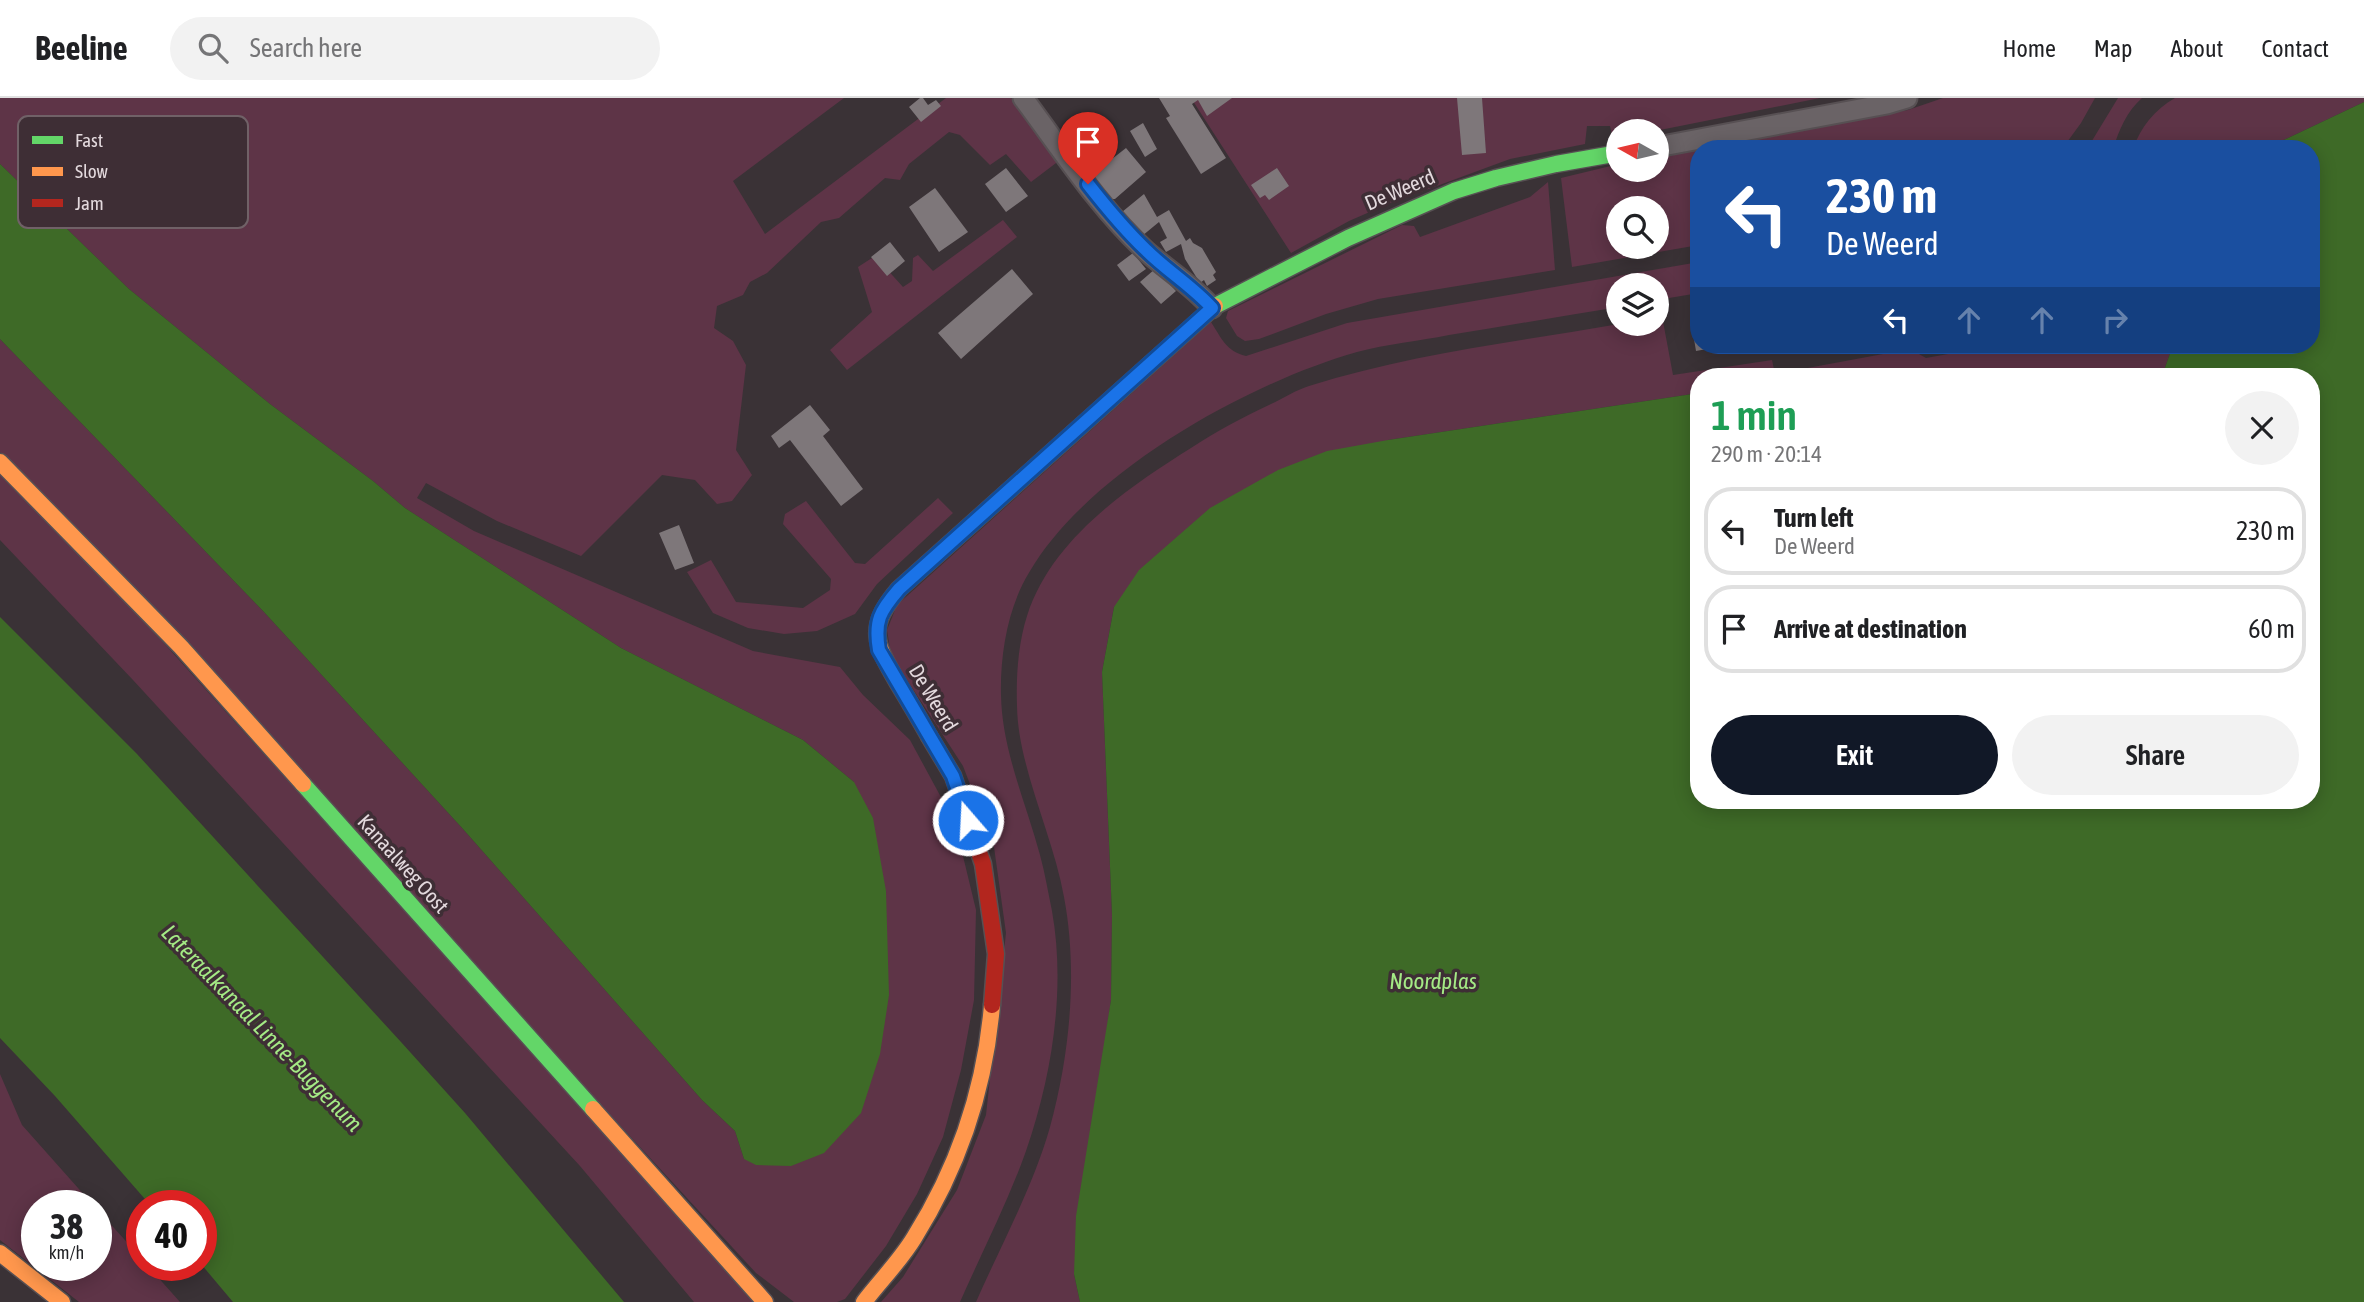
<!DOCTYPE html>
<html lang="en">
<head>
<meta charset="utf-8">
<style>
  :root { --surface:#fff; --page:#f2f2f2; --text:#202124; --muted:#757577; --line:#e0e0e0; --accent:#111827 }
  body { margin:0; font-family:"Asap Condensed",sans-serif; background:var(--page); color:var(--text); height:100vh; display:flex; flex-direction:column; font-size:26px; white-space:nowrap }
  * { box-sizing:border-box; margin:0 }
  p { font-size:23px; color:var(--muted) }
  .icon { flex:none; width:38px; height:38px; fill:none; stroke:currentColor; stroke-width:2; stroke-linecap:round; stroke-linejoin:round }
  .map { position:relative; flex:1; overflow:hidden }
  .side { position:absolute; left:1690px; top:270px; width:630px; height:441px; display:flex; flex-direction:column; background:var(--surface); border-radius:28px; box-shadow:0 4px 18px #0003 }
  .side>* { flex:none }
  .hud { position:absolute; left:1690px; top:42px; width:630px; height:214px; border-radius:28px; box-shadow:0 4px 18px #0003; background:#1a4fa0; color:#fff; overflow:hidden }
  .needle { width:46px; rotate:278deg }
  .buttons { position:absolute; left:1606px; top:21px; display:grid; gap:14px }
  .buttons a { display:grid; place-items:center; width:63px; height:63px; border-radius:50%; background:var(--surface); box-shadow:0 4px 18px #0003; font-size:35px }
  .speed { position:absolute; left:21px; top:1092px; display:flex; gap:14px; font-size:35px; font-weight:700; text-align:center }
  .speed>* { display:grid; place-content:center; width:91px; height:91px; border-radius:50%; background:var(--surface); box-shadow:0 4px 18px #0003; line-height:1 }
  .speed small { font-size:18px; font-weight:400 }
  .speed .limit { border:10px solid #d22; background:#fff; color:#111 }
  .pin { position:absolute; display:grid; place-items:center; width:60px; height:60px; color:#fff; margin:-72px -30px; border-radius:50% 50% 50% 0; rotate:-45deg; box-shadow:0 0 7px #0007 }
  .pin .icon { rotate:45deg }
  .me { position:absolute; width:77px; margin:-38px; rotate:341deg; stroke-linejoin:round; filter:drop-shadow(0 0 5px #0008) }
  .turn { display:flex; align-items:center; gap:24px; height:147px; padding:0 21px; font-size:32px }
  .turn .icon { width:91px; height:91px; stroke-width:2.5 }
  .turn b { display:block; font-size:49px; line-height:60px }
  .lanes { display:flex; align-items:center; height:66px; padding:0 21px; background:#0003; justify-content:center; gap:35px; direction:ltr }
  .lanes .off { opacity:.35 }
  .round { display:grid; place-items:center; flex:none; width:74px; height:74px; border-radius:37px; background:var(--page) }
  .overview { display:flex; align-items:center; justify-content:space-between; height:119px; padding:0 21px }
  h1 { font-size:42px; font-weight:600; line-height:52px; color:#1e9e55 }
  .action { display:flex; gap:14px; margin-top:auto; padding:14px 21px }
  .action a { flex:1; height:80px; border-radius:42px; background:var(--accent); color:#fff; font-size:28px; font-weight:600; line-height:80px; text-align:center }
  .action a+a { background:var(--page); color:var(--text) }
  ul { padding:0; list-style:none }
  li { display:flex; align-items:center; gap:21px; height:88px; margin:0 14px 10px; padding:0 7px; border:4px solid var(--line); border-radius:28px }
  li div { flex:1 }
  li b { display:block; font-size:26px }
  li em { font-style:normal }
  header { display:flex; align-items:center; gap:42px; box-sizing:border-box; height:98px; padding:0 35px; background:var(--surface); border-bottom:2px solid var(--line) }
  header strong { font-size:33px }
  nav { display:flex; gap:38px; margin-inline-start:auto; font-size:24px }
  .search { width:490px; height:63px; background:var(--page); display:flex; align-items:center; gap:18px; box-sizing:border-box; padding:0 24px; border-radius:38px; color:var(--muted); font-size:26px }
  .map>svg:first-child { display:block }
</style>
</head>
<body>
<header>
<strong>Beeline</strong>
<div class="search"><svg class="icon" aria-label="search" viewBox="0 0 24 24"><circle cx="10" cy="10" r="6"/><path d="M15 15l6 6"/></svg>Search here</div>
<nav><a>Home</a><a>Map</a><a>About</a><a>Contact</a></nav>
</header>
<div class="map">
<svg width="2364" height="1204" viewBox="0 0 2364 1204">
  <rect width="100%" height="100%" fill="#3a3236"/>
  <!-- green -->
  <path fill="#5e3447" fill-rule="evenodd" d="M0,0H844L733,83L765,136L946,0H1011L1060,62L1031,84L1006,56L990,67L960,37L949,34L909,66L900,82L885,80L839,120L821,124L767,175L750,184L743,197L717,208L714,230L733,243L746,267L736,352L752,377L732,403L717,406L695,382L662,377L581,458L497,423L426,385L417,400L474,433L753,553L840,569L863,597L910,642L955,725L976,812L974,902L961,972L943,1039L917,1096L886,1148L845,1201L837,1204H794L756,1175L0,354V241L264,514L463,731L702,1002L735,1033L744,1061L854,684L803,642L621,550L405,410L373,383L270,306L129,191L0,66Z
    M1191,0H1820L1655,33H1619V40L1613,41L1610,28H1587L1585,46L1510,61L1388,106L1349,123L1291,155Z
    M1943,0H2095L2081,25L2062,51H1699L1908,12Z
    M2118,0H2142C2127,13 2119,32 2113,51H2087Z
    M2175,0H2364V4L2265,51H2133C2140,30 2155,11 2175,0Z
    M1699,51V147L1572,169L1561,80L1619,66V72H1657V59ZM1619,110H1657V149H1619Z
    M1548,84L1555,172L1378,201L1326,216L1259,241L1245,243L1237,238L1226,220L1228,213L1402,127L1414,128L1420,139L1530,99Z
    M1003,122L1017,139L847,272L830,252L872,214L858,169L875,158L903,189L912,183L913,160L918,157L933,173Z
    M1699,164V195L1657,202V187H1619V209C1562,218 1506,228 1449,237C1419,243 1387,246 1357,254C1248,285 1089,373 1030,473C1008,508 1000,556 1001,597C1002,653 1026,704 1040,757C1045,775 1048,794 1052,813C1066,891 1052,978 1026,1053C1008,1104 982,1154 960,1204H881L903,1179L957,1092L986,1017L1006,835L994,749L963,668L891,557L887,532L897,507L1211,224C1222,241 1226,253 1246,258L1347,225Z
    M1662,218L1673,277L1772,262L1775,276L1910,251L1926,260L1998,247H2173L2162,278H1699V295L1388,342L1114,509L1102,574L1112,817L1111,902L1074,1176L1080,1204H976C1001,1147 1033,1089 1050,1029C1070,956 1078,873 1064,799C1053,737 1018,669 1017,608C1016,579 1018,546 1027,518C1051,442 1127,390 1191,350C1217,333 1243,319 1271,306C1284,300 1296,292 1309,288C1410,256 1516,244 1619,226H1657V219Z
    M0,373L81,453L757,1204H694L580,1068L133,582L0,442Z
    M938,400L953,415L877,486L855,516L817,533L784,536L748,530L713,515L687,474L711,462L736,504L803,510L830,492L831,481L783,426L785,416L806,403L855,465L865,466Z
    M0,976L22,1027L94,1108H37V1167H96V1110L142,1161V1167H147L180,1204H79L0,1142Z"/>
  <!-- water -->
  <path fill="#3e6a27" d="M2364,4V1204H1080L1074,1176L1076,1118L1111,902L1112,817L1102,574L1114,509L1139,472L1210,410L1278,372L1327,353L1388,342L1699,295V702H2312V278H2162L2173,247H2312V51H2265Z
    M0,66L129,191L270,306L373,383L405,410L621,550L803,642L854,684L873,720L886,793L889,897L880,956L861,1015L824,1055L791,1068L756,1067L744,1061L735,1033L702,1002L463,731L264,514L0,241Z
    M0,519L137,656L401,944L465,1015L624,1204H233L201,1166V1108H151L55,998L0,940Z"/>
  <!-- building -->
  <path fill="#7e777a" d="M920,0H923L928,7L936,2L941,8L921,24L909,9Z
    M1159,0H1232L1207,18L1198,2L1192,6L1226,60L1201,76L1166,20L1170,18Z
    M1457,0H1482L1486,55L1462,57Z
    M1143,25L1157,51L1145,59L1130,33Z
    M1126,50L1146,74L1115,101H1111L1094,79V75Z
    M1006,70L1028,98L1006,114L985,86Z
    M1277,70L1289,88L1269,102L1265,97L1260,100L1251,87Z
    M935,90L968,134L939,154L909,109Z
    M1144,96L1157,119L1169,112L1186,143L1190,140L1193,145L1202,150L1216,174L1213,177L1216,182L1207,188L1204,182L1200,185L1185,161L1181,146L1166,154L1160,144L1167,140L1159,124L1142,138L1122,114Z
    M890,144L905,163L887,178L871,159Z
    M1133,155L1146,171L1129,183L1117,167Z
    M1012,171L1033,196L961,261L938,235Z
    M1155,171L1176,193L1161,206L1140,184Z
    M1699,222V247H1706L1707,251L1696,253L1691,223Z
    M810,307L830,332L823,338L863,391L841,408L790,342L779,350L771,338Z
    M679,427L694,465L675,472L659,435Z"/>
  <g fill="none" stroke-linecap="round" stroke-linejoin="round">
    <defs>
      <path id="street" d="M1023,0C1062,52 1099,110 1147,154C1169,173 1193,188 1212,210
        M1657,49L1887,6L1907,0"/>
      <path id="fast" d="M1215,208L1348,140L1454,93L1496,80L1556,66L1619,55
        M303,686L593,1011"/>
      <path id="slow" d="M0,364L181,549L303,686
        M929,638C919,620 909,603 898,585C875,545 866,530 899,491L1215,208
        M593,1011L765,1204
        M0,1155L62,1204
        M864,1204C880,1183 900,1163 914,1140C959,1068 985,991 992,907"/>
      <path id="jam" d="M929,638L953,678L983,766L996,856L992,907"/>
    </defs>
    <!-- street casing -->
    <use href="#street" stroke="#575053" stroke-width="23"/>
    <!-- fast casing -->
    <use href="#fast" stroke="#575053" stroke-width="19"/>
    <!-- slow casing -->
    <use href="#slow" stroke="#575053" stroke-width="19"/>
    <!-- jam casing -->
    <use href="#jam" stroke="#575053" stroke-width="19"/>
    <!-- street -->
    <use href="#street" stroke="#6a6366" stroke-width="19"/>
    <!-- fast -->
    <use href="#fast" stroke="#63d668" stroke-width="16"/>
    <!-- slow -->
    <use href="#slow" stroke="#ff974d" stroke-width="16"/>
    <!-- jam -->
    <use href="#jam" stroke="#b3261e" stroke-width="16"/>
  </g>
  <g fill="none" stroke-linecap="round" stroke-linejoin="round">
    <defs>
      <path id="route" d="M968,722L953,678L879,552C874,523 880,513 899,491L1212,210C1192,188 1167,173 1146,152C1125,132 1106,109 1088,86"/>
    </defs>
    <!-- route casing -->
    <use href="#route" stroke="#114b97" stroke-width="18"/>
    <!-- route -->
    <use href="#route" stroke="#1a73e8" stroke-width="12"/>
  </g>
  <g text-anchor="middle" stroke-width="7" stroke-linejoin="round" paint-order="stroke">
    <!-- street labels -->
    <g font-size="21" fill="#e3d9dd" stroke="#3e2e35">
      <text transform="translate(1400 92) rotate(-23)" y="7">De Weerd</text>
      <text transform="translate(933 600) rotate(59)" y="7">De Weerd</text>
      <text transform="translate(403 766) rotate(48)" y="7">Kanaalweg Oost</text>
    </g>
    <!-- water labels -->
    <g font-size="23" font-style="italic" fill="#a4ea85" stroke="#3e2e35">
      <text x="1433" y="891">Noordplas</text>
      <text transform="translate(262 930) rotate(46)" y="8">Lateraalkanaal Linne-Buggenum</text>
    </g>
  </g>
  <!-- legend -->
  <rect x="18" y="18" width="230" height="112" rx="10" fill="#3e2e35" stroke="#706167" stroke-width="2"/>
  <rect x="32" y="38" width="31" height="8" fill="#63d668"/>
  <rect x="32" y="69" width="31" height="9" fill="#ff974d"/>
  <rect x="32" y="101" width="31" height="8" fill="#b3261e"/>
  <g font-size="19" fill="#e3d9dd">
    <text x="75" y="49">Fast</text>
    <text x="75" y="80">Slow</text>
    <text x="75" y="112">Jam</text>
  </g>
</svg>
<div class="buttons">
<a><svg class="needle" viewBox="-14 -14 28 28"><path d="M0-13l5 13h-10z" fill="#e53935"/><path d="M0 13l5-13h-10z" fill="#757577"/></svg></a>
<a><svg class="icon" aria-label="search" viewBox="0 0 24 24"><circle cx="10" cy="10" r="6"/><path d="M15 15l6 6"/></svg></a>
<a><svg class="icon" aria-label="layers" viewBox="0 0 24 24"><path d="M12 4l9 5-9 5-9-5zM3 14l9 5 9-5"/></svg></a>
</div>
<div class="speed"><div>38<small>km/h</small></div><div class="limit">40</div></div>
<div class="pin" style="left:1088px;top:86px;background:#d93025"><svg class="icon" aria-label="arrive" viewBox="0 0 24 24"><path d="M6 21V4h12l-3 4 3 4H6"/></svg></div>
<svg class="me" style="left:968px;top:722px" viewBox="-20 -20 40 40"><circle r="17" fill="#1a73e8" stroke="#fff" stroke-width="3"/><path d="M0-11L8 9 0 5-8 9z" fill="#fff"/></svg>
<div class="hud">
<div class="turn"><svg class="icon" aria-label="left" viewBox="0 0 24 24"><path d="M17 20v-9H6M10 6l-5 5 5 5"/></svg><div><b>230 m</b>De Weerd</div></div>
<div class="lanes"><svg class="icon" aria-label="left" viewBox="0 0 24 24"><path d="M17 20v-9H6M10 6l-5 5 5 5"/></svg><svg class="icon off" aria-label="ahead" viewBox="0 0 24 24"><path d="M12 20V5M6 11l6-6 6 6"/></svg><svg class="icon off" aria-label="ahead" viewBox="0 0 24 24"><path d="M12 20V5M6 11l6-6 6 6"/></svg><svg class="icon off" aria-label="right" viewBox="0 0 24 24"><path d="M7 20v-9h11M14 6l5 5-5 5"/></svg></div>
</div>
<section class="side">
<div class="overview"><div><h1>1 min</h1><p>290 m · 20:14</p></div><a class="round"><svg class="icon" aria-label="close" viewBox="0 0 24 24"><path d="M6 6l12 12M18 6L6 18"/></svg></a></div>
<ul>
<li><svg class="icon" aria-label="left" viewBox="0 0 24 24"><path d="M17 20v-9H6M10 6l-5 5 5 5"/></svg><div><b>Turn left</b><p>De Weerd</p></div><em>230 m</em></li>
<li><svg class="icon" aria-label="arrive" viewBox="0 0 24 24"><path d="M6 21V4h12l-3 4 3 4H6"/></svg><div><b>Arrive at destination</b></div><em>60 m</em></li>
</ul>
<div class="action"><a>Exit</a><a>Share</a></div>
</section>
</div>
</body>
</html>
